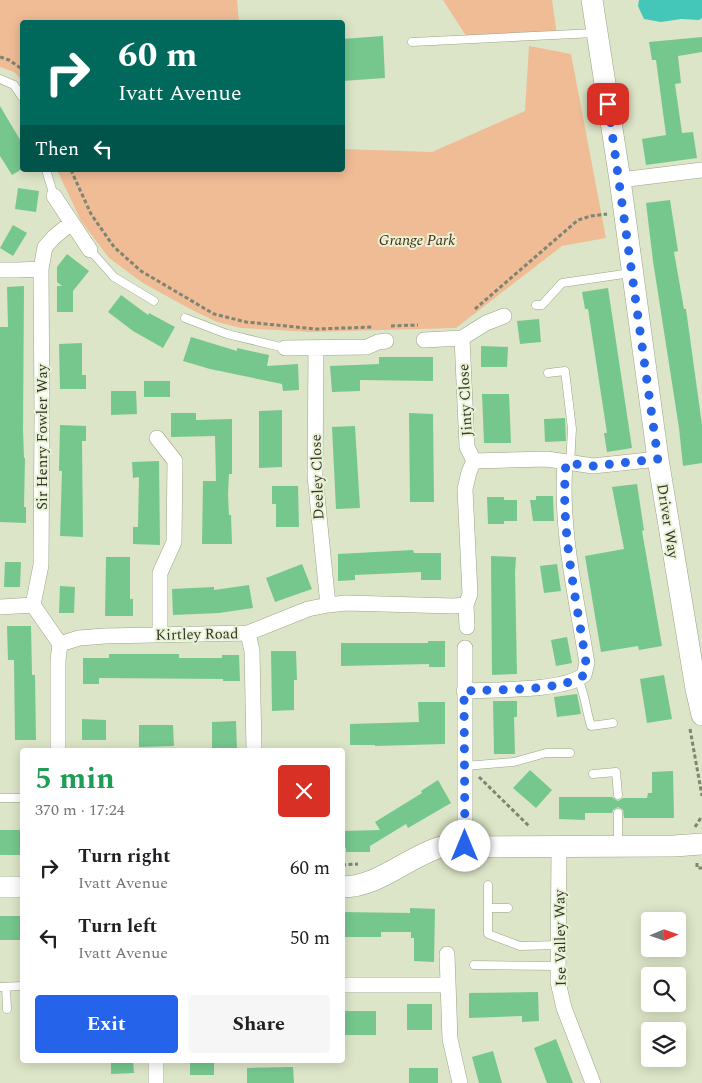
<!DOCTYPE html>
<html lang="en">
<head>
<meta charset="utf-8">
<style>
  :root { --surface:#fff; --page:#f6f6f6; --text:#202124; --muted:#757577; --accent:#2563eb }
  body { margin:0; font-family:Spectral,serif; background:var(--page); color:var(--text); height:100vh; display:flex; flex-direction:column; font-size:19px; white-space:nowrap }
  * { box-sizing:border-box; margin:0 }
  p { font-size:16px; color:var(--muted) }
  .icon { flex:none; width:28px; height:28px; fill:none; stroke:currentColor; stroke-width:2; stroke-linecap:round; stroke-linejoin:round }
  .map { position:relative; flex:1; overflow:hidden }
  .details { position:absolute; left:20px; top:748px; width:325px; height:315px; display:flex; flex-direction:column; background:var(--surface); border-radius:5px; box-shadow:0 2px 12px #0003 }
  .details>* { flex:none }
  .hud { position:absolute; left:20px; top:20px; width:325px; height:152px; border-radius:5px; box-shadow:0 2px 12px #0003; background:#00695c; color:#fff; overflow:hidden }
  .needle { width:32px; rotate:88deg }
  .fabs { position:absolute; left:641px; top:912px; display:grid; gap:10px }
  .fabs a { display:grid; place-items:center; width:45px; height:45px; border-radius:5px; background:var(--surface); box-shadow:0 2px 12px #0003; font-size:25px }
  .pin { position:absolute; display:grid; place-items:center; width:42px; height:42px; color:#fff; margin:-21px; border-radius:10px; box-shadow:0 2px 8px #0006 }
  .me { position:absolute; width:55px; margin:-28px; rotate:0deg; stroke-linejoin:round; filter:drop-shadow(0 0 4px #0008) }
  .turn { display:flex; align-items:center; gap:18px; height:105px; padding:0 15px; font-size:22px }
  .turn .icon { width:65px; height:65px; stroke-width:2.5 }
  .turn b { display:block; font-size:35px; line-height:42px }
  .then { display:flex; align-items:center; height:48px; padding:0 15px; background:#0003; gap:10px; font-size:19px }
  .round { display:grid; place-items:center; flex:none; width:52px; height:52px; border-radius:5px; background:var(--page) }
  .head { display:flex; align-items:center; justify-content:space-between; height:85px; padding:0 15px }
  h1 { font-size:30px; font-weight:700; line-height:38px; color:#1e9e55 }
  .button { display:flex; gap:10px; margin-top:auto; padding:10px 15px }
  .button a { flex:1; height:58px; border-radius:5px; background:var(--accent); color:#fff; font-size:20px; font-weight:700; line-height:58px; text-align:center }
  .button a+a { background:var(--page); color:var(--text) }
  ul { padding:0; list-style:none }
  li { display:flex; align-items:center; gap:15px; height:70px; padding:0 15px }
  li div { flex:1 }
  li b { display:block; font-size:19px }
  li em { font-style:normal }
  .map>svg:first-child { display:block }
</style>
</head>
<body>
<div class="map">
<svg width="702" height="1083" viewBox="0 0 702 1083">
  <rect width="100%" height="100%" fill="#dce5c7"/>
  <!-- green -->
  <path fill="#f0bc96" d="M0,0H237L239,22H22V80L14,72L0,67Z
    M443,0H552L557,35L468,39Z
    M529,46L571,54L606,238L562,246L456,328L310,332L241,328L217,322L192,310L143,283L109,258L81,221L57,170H342L343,149L432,152L525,111Z"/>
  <!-- water -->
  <path fill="#44c7b8" d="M639,0H702V18L699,20L681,19L661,22L644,19L638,6Z"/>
  <!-- building -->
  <path fill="#76c78e" d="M383,36L385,78L342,81V39Z
    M702,37V52L678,56L681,83L675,84L682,133L693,132L697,158L646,165L642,139L666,135L656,60H652L649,42Z
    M0,106L22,143V169L12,175L0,156Z
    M18,188L39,191L36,212L15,209Z
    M670,200L678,251L674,252L684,309H686L702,425V463L683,466L679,428L653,261L646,203Z
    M13,225L27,233L13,256L0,248Z
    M67,254L89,271L73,291V312H57V286H62L57,282V267Z
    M24,286L23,429L24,458H25L24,507H26V523L0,522V327H8L7,287Z
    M608,288L632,448L607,452L604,433H607L588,309H585L582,292Z
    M121,295L148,315L149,313L175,327L163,348L133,331L108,312Z
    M539,319L541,342L520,344L517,321Z
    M191,337L237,351V348L269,355L267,366L298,364L299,390L283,391L282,384L210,369L183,361Z
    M82,343V375H86V389H60L59,344Z
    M481,346L508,347L507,367H481Z
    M379,357H433V381L360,380V391L332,392L330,366L379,364Z
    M144,381H170V397H144Z
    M111,391H136L137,414L111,415Z
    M482,394H509L511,443H484Z
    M282,410V467L259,468V411Z
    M171,413H196V420L232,419V474H229L228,494L229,515H231L232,544H202L203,481H216L215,436L171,437Z
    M409,413L433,414L434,502H410Z
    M565,418L566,441L545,442L544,419Z
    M60,425L86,426V441H82L83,537L60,536L62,471H59Z
    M355,426L360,508L336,509L332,427Z
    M159,461L160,545L133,544V527H138L139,477L133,478L132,462Z
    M637,484L644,530L642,531L662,646L639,650L638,646L601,652L585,556L624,549L612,487Z
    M272,486H298L299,527H276V504H272Z
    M536,496H553L554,521H533L530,500H536Z
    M487,497H504V500H517V521H504V524H488Z
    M413,550L414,553H441V580H421V572L355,575V580L338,581V554Z
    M491,556L516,557L515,573L517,674L492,675Z
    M106,557H130V599H133V616H105Z
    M5,562H21L20,587H4Z
    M302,564L312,589L275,602L266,578Z
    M557,564L561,591L544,593L540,566Z
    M249,585L253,608L219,613L173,615L172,589L214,587V590Z
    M60,586L75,587L74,613H59Z
    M7,626H31L32,675H35L36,740H15L14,660H8Z
    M567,637L572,663L556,666L551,640Z
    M428,641H445V667H429V664L341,666V643H428Z
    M271,651H296L297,680H294V710L272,711Z
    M109,654H179V658H222V655H239L240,681H223V679L99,678V684H83V658H109Z
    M664,675L672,719L647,723L640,679Z
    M577,694L581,714L557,717L554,697Z
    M493,701H517V717H514L515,754H494Z
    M418,702H445V744L375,746V745H350V724L419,722Z
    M82,719L106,720V740H82Z
    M236,721L237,750H212V722Z
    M139,725H173L174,746L139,747Z
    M530,770L552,790L536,808L513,788Z
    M673,771L674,818H624L623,810L618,807L613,810L612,813H585V820L559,819V797H612L618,801L623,798H647L648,793H652V772Z
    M438,780L451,803L408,828L406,824L370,846V852H346V848H342V831L380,830L375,822L422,793L421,791Z
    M0,830H22V855H0Z
    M410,908L435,909L434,962L414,961V938H411V932H381V937H342V912L410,913Z
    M0,916H21L22,940H0Z
    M538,992L539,1021L522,1022V1016L469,1018V993Z
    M407,1004H432V1030H407Z
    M342,1011H376V1035H342Z
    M556,1039L573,1083H547L534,1048Z
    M493,1051L502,1083H479L472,1057Z
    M111,1060H133L134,1073L111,1074Z
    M190,1060H214V1075H190Z
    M293,1067L294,1083H247V1068Z
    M409,1068H438V1083H409Z"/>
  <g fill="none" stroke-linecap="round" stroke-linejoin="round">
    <defs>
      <path id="service" d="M412,42L595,33
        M0,79L14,85L22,97
        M46,170L54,196
        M90,250L114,277L154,301
        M536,305H542L562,283L631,273
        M185,318L227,334L285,348
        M548,373L565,371L572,429L570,464
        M578,679C585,694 586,710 591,726L613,723
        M465,766L514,762L546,753H570
        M593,774L616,772L618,795
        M0,798H22
        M618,845V813
        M488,885V934L520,946L560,945
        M488,908H508
        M474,965L559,966
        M0,987L22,986
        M6,987L7,1009"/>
      <path id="minor" d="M620,180L702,170
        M54,196L90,250
        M0,270H18L41,269
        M462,338L467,447L474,461
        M424,340L462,338L486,323L504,316
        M285,348L367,347L378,342L386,341
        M316,348L315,476L328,605
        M157,438L175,461L174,542L160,573V635
        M474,461L547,459L593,466L658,459
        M33,605L41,565L42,417L41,269L45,247L54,237L71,223
        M33,605L60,644
        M0,607L33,605
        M467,627L466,605L470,594L465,489L469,472L474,461
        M248,633L252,651L254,750
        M60,644L79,638L105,636L248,633L308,609L328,605L346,603L453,606L466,605
        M464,691C493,689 562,692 584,675L587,663C576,596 560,530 565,463
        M58,750V660L60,644
        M465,845V648
        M559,847L558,982L564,1008L593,1083
        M447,954L450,1039L460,1083
        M342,985H447
        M156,1060V1083"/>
      <path id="secondary" d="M592,0L620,180L658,459L696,689L702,715
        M0,887H22
        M342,887C379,887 407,857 441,847L674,846L702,844"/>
    </defs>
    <!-- service casing -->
    <use href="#service" stroke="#9aa386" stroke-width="9"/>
    <!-- minor casing -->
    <use href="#minor" stroke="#9aa386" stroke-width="16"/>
    <!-- secondary casing -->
    <use href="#secondary" stroke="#9aa386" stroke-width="22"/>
    <!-- path -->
    <path stroke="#7e8570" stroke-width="3" stroke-dasharray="4 2.5" stroke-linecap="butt" d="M0,57L9,60L22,69
      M71,170L91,214L114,247L141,271L214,314L246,322L316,329L373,327
      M475,309L578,220L591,216L607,214
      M391,326L418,325
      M690,729L702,796
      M479,777L530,827
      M695,827L702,816
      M697,863V868H702
      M342,865L358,864"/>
    <!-- service -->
    <use href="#service" stroke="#fff" stroke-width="8"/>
    <!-- minor -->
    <use href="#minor" stroke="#fff" stroke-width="15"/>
    <!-- secondary -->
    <use href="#secondary" stroke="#fff" stroke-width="21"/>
  </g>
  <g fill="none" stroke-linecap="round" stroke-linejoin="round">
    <!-- route -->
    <path stroke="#2563eb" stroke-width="9" stroke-dasharray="0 16.2" d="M465,846L464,691C493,689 562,692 584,675L586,663C576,596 560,530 566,463L593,466L658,459L608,104"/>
  </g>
  <g text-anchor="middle" stroke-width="4" stroke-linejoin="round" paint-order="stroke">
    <!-- park labels -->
    <g font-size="15" font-style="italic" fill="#482a12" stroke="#e9f2d4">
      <text x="417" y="245">Grange Park</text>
    </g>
    <!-- street labels -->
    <g font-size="15" fill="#313529" stroke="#e9f2d4">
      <text transform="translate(465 400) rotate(-93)" y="5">Jinty Close</text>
      <text transform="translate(42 437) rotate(-90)" y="5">Sir Henry Fowler Way</text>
      <text transform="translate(317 477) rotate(-92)" y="5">Deeley Close</text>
      <text transform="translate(668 521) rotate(81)" y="5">Driver Way</text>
      <text transform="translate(197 634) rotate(-1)" y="5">Kirtley Road</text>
      <text transform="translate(560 938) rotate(-91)" y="5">Ise Valley Way</text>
    </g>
  </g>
</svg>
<div class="fabs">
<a><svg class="needle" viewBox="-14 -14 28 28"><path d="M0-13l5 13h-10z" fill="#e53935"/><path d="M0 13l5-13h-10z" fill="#757577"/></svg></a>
<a><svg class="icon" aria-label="search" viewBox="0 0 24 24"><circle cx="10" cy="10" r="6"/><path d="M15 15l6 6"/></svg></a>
<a><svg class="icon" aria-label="layers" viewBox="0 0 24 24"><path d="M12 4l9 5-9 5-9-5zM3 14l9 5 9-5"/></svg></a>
</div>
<div class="pin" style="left:608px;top:104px;background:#d93025"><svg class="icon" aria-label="arrive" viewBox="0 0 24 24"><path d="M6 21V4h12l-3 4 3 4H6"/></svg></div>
<svg class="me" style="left:465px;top:846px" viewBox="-20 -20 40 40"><circle r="19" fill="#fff"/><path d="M0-13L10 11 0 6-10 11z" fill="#2563eb"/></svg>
<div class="hud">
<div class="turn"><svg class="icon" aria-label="right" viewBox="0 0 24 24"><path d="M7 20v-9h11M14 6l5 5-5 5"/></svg><div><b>60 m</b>Ivatt Avenue</div></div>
<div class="then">Then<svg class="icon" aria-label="left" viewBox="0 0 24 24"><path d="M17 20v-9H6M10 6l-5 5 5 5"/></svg></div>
</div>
<section class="details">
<div class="head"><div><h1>5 min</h1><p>370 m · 17:24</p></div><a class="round" style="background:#d93025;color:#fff"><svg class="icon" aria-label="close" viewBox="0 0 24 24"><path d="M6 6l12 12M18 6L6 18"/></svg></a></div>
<ul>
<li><svg class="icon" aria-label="right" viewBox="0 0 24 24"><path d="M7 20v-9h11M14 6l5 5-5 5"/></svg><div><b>Turn right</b><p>Ivatt Avenue</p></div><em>60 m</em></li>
<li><svg class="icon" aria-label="left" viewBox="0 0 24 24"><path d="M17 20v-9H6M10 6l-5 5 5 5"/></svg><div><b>Turn left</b><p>Ivatt Avenue</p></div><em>50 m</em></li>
</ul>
<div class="button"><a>Exit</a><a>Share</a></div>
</section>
</div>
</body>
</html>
